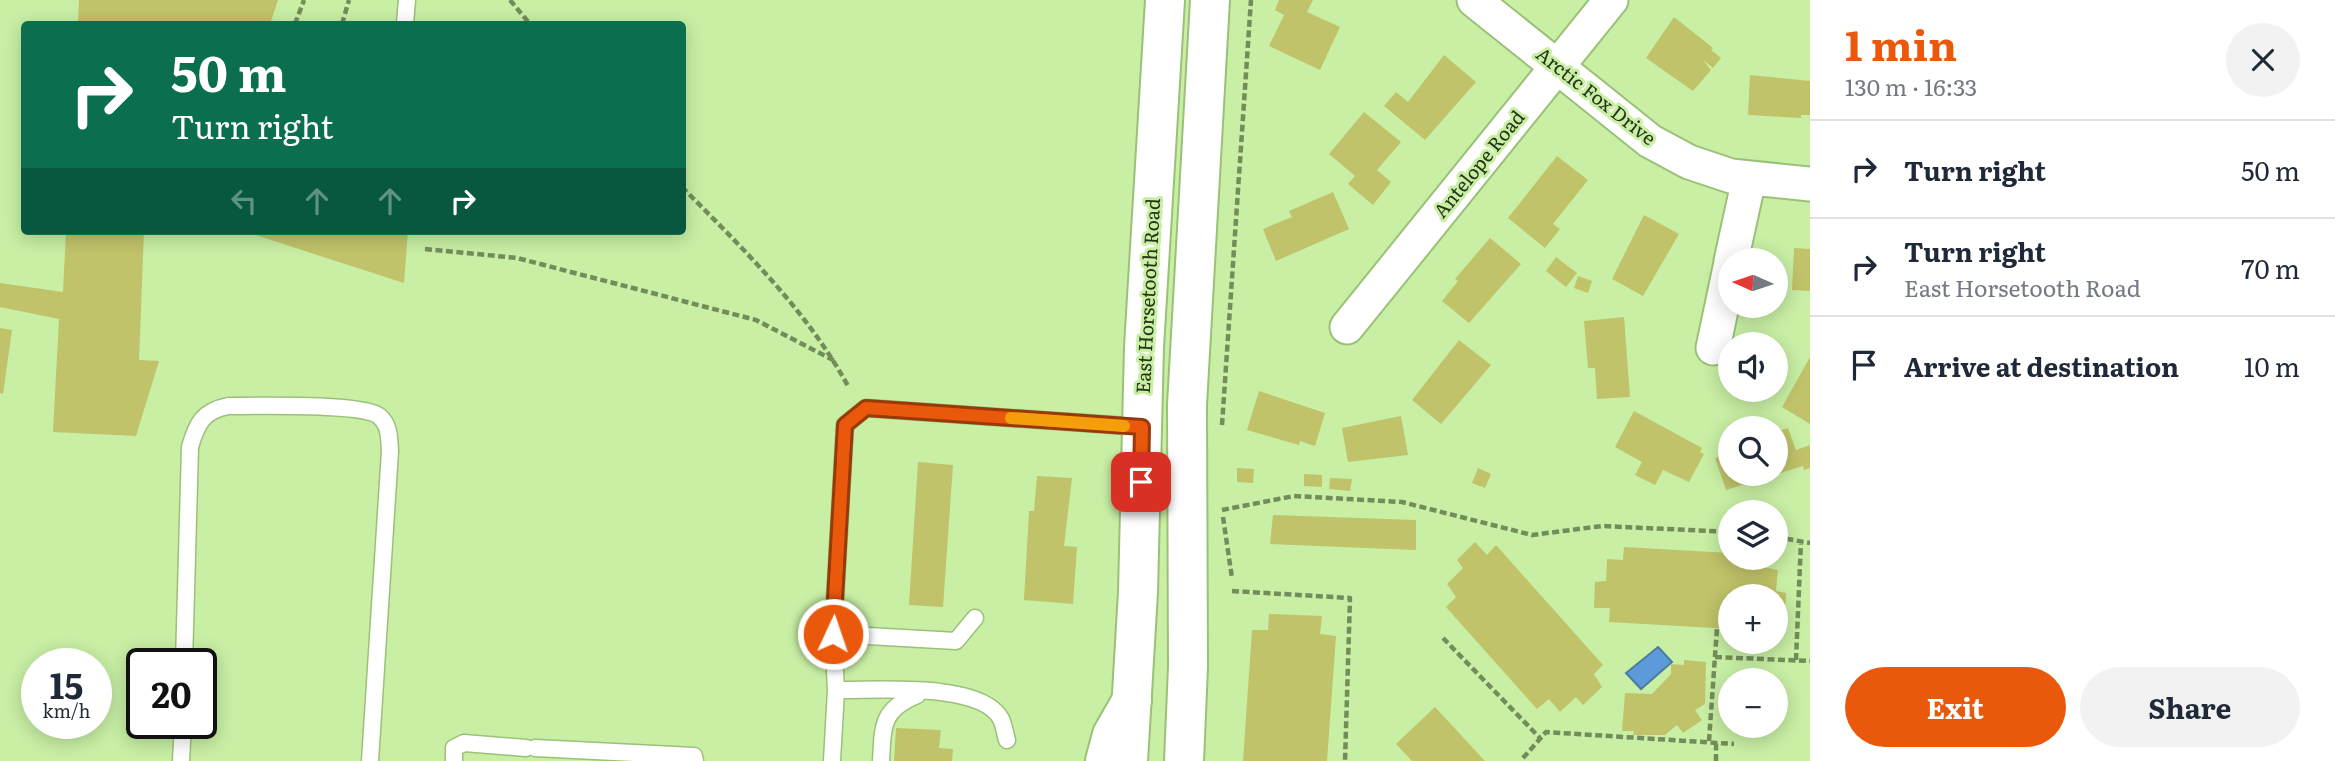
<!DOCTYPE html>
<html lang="en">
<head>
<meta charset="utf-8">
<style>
  :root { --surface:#fff; --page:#f2f2f3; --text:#1f2937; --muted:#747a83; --line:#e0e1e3; --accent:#ea580c }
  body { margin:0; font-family:Literata,serif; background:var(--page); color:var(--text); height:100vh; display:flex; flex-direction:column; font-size:26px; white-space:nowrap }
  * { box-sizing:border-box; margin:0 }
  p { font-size:23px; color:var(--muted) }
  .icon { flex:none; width:38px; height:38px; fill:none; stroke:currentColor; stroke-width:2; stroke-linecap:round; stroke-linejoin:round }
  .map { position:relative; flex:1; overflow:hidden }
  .details { display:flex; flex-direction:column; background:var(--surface); width:525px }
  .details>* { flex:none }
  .hud { position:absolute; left:21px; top:21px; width:665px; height:214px; border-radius:7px; box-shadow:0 4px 18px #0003; background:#0b6e4f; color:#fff; overflow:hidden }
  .needle { width:46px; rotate:273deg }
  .tools { position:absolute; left:1718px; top:248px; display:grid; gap:14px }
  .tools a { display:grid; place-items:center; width:70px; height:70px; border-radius:50%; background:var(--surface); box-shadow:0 4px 18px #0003; font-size:35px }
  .speed { position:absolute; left:21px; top:648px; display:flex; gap:14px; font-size:35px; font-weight:700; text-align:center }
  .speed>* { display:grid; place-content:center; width:91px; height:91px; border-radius:50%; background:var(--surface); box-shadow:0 4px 18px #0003; line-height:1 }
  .speed small { font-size:18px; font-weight:400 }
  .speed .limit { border:4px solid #111; border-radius:10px; background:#fff; color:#111 }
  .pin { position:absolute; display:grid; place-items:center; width:60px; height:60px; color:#fff; margin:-30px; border-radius:14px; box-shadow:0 4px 10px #0006 }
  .me { position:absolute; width:77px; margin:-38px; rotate:3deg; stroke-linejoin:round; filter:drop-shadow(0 0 5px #0008) }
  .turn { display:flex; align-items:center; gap:24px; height:147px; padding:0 35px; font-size:32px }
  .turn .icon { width:91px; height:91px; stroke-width:2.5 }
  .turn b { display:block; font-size:49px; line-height:60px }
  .lanes { display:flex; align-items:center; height:66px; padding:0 35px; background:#0003; justify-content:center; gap:35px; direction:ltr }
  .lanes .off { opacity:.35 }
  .round { display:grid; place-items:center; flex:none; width:74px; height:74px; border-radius:37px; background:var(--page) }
  .summary { display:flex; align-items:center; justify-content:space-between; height:119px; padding:0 35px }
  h1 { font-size:42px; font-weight:700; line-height:52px; color:var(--accent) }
  .primary-button { display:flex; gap:14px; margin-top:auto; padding:14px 35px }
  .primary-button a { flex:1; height:80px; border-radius:42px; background:var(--accent); color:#fff; font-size:28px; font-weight:700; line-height:80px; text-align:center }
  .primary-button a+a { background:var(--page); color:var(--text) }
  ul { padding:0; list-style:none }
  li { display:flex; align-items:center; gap:21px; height:98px; padding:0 35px; border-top:2px solid var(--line) }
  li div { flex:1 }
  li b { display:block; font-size:26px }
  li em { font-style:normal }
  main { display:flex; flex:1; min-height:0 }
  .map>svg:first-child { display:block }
</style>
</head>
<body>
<main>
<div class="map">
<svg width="1810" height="761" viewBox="0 0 1810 761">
  <rect width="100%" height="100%" fill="#c8efa4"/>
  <!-- water -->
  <path fill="#5d9ad9" stroke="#4c7c9f" stroke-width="2" d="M1658,647L1672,662L1641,689L1626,673Z"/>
  <!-- building -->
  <path fill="#c0c369" d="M79,0H278L270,24H78Z
    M1279,0H1313L1307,12L1340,27L1320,70L1269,46L1284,15L1275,10Z
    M1674,17L1713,48L1711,50L1721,58L1713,68L1703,60L1711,70L1693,91L1646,58Z
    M1444,55L1476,82L1425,140L1384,106L1396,92L1408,102Z
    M1750,75L1810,81V115H1801V118L1748,115Z
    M1364,112L1401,142L1377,170L1391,182L1373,205L1348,184L1355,176L1329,154Z
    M1557,156L1588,180L1553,224L1560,229L1545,248L1508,218Z
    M1333,192L1349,229L1276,261L1263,229L1292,217L1289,211Z
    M1644,215L1679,234L1643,296L1612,279Z
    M66,231H144L139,360L159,361L136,436L53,432L59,319L0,307V283L63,292Z
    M246,231H408L404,283L246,232Z
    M1490,238L1521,264L1469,323L1442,301L1458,281L1455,279Z
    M1794,248L1810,249V291L1792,290Z
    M1556,257L1577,273L1566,287L1546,271Z
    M1578,276L1592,281L1588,293L1574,288Z
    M1624,317L1630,397L1597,399L1595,368H1588L1584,321Z
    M0,328L12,330L3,394L0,393Z
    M1459,340L1491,365L1441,424L1412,400Z
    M1810,357V424L1782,407Z
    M1259,391L1325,413L1315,446L1300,441L1299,445L1247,430Z
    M1634,411L1702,448L1700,452L1704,454L1689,482L1663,470L1655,485L1635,475L1642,462L1615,447Z
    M1401,416L1408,455L1348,462L1342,428Z
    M1788,428L1796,450L1810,445V468L1804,470L1803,466L1726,490L1715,458L1731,452V474H1776V432Z
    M918,462L953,465L943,607L909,605Z
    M1237,468L1254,469L1253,483L1237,482Z
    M1478,468L1491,474L1485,488L1472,483Z
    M1304,474L1322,475V487L1304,486Z
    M1037,476L1072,478L1064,546L1077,547L1073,604L1024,600L1029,511H1034Z
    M1330,478L1352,479L1350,491L1329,489Z
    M1273,515L1416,520V550L1270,544Z
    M1475,542L1487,555L1496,545L1603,665L1594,674L1602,687L1583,705L1576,697L1560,712L1549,699L1537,709L1446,607L1456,597L1447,584L1463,568L1457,560Z
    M1624,547L1731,553V558H1763V567L1778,570L1776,591L1786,593L1785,617H1776V597H1731V629L1609,622L1610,608H1594L1595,582L1606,581L1607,559L1623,560Z
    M1269,614L1322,616L1320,634L1336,636L1327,761H1243L1252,630H1268Z
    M1684,660L1706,662L1705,704L1695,710L1702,720L1683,733L1677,725L1665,735H1633L1634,731H1622L1625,693L1652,694L1671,674V664L1684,665Z
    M1435,707L1485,761H1412L1396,744Z
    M896,728L941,730L939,748L953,749L952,761H894Z"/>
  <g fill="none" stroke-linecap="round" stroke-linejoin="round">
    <defs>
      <path id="service" d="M405,24L407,0
        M833,634L956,641L975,618
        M184,663L190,447C197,423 203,411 228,406C255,406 362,403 379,416C390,425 389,438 390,451L370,761
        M836,690C874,691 981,681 1001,719C1004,725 1005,734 1007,740
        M535,748L694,756L695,761
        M181,761L183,723
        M454,761V748L464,743L526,748
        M832,761L836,690L833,634L845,425L866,408L1142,427
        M881,761C883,726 881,710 917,695"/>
      <path id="minor" d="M1474,0L1650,141L1689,162L1731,176L1810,184
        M1731,261L1749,179
        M1347,327L1611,0
        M1713,348L1731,263"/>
      <path id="secondary" d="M1128,761L1138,592L1144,347L1165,0
        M1184,761L1188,667L1187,405L1210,0"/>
      <path id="primary" d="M1105,761L1112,735L1132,700"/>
    </defs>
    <!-- service casing -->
    <use href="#service" stroke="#9bc178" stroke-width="19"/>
    <!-- minor casing -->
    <use href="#minor" stroke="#9bc178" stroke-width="37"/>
    <!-- secondary casing -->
    <use href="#secondary" stroke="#9bc178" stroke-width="42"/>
    <!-- primary casing -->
    <use href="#primary" stroke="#9bc178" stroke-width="42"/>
    <!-- path -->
    <path stroke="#738d5a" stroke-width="4.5" stroke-dasharray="7 3.5" stroke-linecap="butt" d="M510,0L530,24
      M295,24L304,0
      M342,24L349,0
      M682,187C743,249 806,309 848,386
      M425,249L517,258L756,320L835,361
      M1222,425L1251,0
      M1222,510L1294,496L1402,502L1532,535L1602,526L1731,532
      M1223,517L1232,578
      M1776,537L1810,543
      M1232,591L1350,598L1345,761
      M1443,638L1540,738
      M1715,657L1810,661
      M1796,660L1801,541
      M1709,741L1717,628
      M1523,758L1546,732L1734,744
      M1716,761V742"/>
    <!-- service -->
    <use href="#service" stroke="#fff" stroke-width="16"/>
    <!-- minor -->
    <use href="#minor" stroke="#fff" stroke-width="33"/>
    <!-- secondary -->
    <use href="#secondary" stroke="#fff" stroke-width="38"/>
    <!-- primary -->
    <use href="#primary" stroke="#fff" stroke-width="38"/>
  </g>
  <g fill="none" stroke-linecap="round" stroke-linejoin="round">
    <defs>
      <path id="route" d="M833,634L845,425L866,408L1142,427L1141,482"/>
    </defs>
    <!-- route casing -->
    <use href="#route" stroke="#983908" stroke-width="18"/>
    <!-- route -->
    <use href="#route" stroke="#ea580c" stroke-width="12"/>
    <!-- slow -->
    <path stroke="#f59e0b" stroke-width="12" d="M1011,418L1124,426"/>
  </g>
  <g text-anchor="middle" stroke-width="6" stroke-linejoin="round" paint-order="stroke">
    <!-- street labels -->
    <g font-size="19" fill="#263517" stroke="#c8efa4">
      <text transform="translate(1596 96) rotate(38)" y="7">Arctic Fox Drive</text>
      <text transform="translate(1479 164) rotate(-51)" y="7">Antelope Road</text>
      <text transform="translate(1148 296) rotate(-87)" y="7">East Horsetooth Road</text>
    </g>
  </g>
</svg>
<div class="tools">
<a><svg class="needle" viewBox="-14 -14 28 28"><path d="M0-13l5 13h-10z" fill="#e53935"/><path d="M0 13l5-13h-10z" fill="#747a83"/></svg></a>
<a><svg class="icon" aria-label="sound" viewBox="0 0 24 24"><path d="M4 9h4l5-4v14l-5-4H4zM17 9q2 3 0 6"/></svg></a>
<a><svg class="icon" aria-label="search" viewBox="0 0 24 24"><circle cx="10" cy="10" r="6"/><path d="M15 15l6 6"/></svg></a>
<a><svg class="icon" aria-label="layers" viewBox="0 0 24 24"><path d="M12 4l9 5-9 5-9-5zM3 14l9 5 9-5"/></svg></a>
<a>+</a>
<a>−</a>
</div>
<div class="speed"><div>15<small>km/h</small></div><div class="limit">20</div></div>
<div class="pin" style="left:1141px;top:482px;background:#d93025"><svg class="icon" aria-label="arrive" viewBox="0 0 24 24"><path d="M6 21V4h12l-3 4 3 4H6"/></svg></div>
<svg class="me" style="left:833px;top:634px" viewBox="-20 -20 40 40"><circle r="17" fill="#ea580c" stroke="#fff" stroke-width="3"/><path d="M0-11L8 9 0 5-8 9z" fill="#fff"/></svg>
<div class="hud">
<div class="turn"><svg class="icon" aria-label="right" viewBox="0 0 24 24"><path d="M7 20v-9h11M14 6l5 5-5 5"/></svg><div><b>50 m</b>Turn right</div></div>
<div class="lanes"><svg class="icon off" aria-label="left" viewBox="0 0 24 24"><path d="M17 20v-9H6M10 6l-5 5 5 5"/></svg><svg class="icon off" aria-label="ahead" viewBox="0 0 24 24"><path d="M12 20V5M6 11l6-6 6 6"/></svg><svg class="icon off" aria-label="ahead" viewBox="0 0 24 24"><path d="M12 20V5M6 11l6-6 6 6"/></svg><svg class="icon" aria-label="right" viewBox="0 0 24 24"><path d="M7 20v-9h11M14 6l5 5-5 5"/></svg></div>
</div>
</div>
<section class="details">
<div class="summary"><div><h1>1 min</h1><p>130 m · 16:33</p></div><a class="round"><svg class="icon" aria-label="close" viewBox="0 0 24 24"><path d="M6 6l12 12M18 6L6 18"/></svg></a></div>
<ul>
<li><svg class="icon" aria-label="right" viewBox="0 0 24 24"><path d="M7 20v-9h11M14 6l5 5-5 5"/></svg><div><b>Turn right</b></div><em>50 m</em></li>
<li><svg class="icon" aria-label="right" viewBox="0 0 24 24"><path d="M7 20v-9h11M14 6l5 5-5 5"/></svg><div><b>Turn right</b><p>East Horsetooth Road</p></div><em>70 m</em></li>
<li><svg class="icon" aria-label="arrive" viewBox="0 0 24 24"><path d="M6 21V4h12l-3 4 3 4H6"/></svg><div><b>Arrive at destination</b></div><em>10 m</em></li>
</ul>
<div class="primary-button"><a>Exit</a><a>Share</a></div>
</section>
</main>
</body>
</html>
